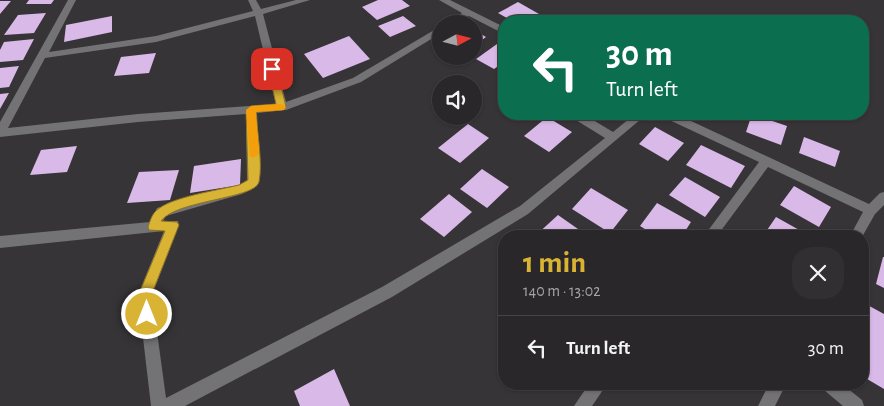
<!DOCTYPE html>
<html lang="en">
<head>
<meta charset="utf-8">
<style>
  :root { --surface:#29272a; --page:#312f32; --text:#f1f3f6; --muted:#a5a5a8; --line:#454447; --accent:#d9b334 }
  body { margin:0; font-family:"Alegreya Sans",sans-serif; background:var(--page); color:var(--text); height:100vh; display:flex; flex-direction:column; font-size:19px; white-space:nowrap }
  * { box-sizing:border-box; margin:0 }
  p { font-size:16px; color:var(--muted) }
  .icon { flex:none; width:28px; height:28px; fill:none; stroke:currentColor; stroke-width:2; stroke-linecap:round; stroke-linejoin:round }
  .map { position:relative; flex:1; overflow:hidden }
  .side { position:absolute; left:498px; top:230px; width:371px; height:160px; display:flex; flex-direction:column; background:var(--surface); border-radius:20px; box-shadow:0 1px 4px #0004,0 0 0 1px var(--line) }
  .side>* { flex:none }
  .hud { position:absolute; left:498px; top:15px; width:371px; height:105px; border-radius:20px; box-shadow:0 1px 4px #0004,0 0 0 1px var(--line); background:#0b6e4f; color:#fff; overflow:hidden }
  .needle { width:32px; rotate:83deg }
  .fabs { position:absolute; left:432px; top:15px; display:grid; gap:10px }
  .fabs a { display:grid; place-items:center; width:50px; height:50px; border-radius:50%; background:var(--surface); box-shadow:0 1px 4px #0004,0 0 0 1px var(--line); font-size:25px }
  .pin { position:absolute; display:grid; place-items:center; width:42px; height:42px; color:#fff; margin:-21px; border-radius:10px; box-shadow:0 2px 8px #0006 }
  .me { position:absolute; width:55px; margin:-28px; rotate:0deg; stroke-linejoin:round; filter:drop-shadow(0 0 4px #0008) }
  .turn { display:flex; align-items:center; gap:18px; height:105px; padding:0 25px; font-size:22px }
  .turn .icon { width:65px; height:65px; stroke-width:2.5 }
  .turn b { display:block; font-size:35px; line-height:42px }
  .round { display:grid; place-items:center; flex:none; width:52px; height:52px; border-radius:20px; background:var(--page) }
  .summary { display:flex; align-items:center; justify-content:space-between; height:85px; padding:0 25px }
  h1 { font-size:30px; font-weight:700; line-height:38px; color:var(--accent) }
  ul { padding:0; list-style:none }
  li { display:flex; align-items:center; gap:15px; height:65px; padding:0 25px; border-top:1px solid var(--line) }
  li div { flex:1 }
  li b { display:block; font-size:19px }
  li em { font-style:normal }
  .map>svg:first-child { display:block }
</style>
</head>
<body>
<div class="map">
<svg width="884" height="406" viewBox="0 0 884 406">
  <rect width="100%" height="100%" fill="#373438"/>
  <!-- building -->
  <path fill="#d9b9e8" d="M29,0H54L51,4H26Z
    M378,0H402L410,6L377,20L362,7Z
    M0,1H11L0,14Z
    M518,2L539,14L527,21H512L498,13Z
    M46,13L34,33L4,35L18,15Z
    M112,16V32L64,42L66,25Z
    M403,16L416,26L390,37L378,26Z
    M474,30L486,37L474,46Z
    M349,36L370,59L323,78L304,54Z
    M34,39L23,60L0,62V50L4,42Z
    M497,44L504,47V62L494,69L476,59Z
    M156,53L149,73L114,76L121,57Z
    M19,66L9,87L0,88V68Z
    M9,93L0,109V94Z
    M752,114L787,126L781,145L746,132Z
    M547,117L572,132L549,152L524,136Z
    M468,124L489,138L460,163L438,148Z
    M655,127L684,143L668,161L639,144Z
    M804,137L840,151L835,167L799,153Z
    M701,145L745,166L731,188L686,165Z
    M77,146L67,172L30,175L41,150Z
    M241,159L240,185L190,193L194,166Z
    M482,169L509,187L487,208L460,189Z
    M179,170L170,200L127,203L139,172Z
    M685,177L720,197L705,217L669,195Z
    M794,186L831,207L819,227L780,205Z
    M591,188L628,210L610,233L572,209Z
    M449,194L472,212L444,237L420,219Z
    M657,203L691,222L682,236H656L640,226Z
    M558,215L588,236H535Z
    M776,217L810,236H763Z
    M883,257H884V288L876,284Z
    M862,302L884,314V389L862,376Z
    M334,369L350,406H300L294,391Z"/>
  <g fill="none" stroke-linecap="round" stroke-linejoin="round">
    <!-- minor -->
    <path fill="#737274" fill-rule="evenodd" d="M68,0H76L49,52L156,36L253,11L248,0H256L261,9L296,0H310L263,14L286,102L353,78L441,26V33L361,82L286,110L257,113L260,168L257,186L242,194L166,216L163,221H178L179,225L152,295L166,398L382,287L520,206L605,138L571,117L570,114H583L613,132L635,114H647L528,214L392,297L185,406H151L138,295L164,231L0,248V236L150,222L157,208L239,185L247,180L246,114L138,122L0,137V122ZM255,16L276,104L138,114L8,128L45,58L156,42Z
      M439,0H450L504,27V34L469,16L457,24H446L462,13Z
      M662,114H676L869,204L880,193L884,192V205L875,214L862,237L850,236L863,212L768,167L717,236H704L759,162L663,117Z
      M589,384H607L592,406H574Z
      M769,384H786L775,406H758Z
      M822,384H842L862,400L864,406H843L824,390Z"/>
  </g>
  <!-- route -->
  <path fill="#d9b334" stroke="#8d7422" d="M272,66L277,69L286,107L282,110L256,112C257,133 263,162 259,182C255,199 176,200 161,221L177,222L179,225L151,296L154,314L152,318L147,320L142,318L138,296L165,231L149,230L148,227C150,221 152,214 157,210C171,197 219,190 239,185L248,180L246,110L251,106L276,104L268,69Z"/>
  <!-- slow -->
  <path fill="#f59e0b" d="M281,104L286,107L284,110L256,112L259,154L253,158L250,156L246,110L251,106Z"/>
</svg>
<div class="fabs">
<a><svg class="needle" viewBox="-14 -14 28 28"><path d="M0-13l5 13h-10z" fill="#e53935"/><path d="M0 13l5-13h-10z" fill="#a5a5a8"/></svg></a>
<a><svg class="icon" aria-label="sound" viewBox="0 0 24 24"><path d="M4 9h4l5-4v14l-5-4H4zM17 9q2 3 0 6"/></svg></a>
</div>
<div class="pin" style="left:272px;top:69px;background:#d93025"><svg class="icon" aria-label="arrive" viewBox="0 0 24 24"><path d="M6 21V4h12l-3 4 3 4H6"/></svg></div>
<svg class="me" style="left:147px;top:314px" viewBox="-20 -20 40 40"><circle r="17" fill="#d9b334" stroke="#fff" stroke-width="3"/><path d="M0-11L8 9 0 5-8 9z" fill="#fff"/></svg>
<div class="hud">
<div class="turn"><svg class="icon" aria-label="left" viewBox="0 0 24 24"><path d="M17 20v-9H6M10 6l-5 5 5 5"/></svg><div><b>30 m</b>Turn left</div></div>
</div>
<section class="side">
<div class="summary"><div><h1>1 min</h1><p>140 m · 13:02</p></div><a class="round"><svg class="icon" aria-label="close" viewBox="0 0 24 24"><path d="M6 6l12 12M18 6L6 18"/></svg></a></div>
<ul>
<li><svg class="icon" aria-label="left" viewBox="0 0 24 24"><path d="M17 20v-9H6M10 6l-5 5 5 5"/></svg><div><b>Turn left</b></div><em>30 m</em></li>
</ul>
</section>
</div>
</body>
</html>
